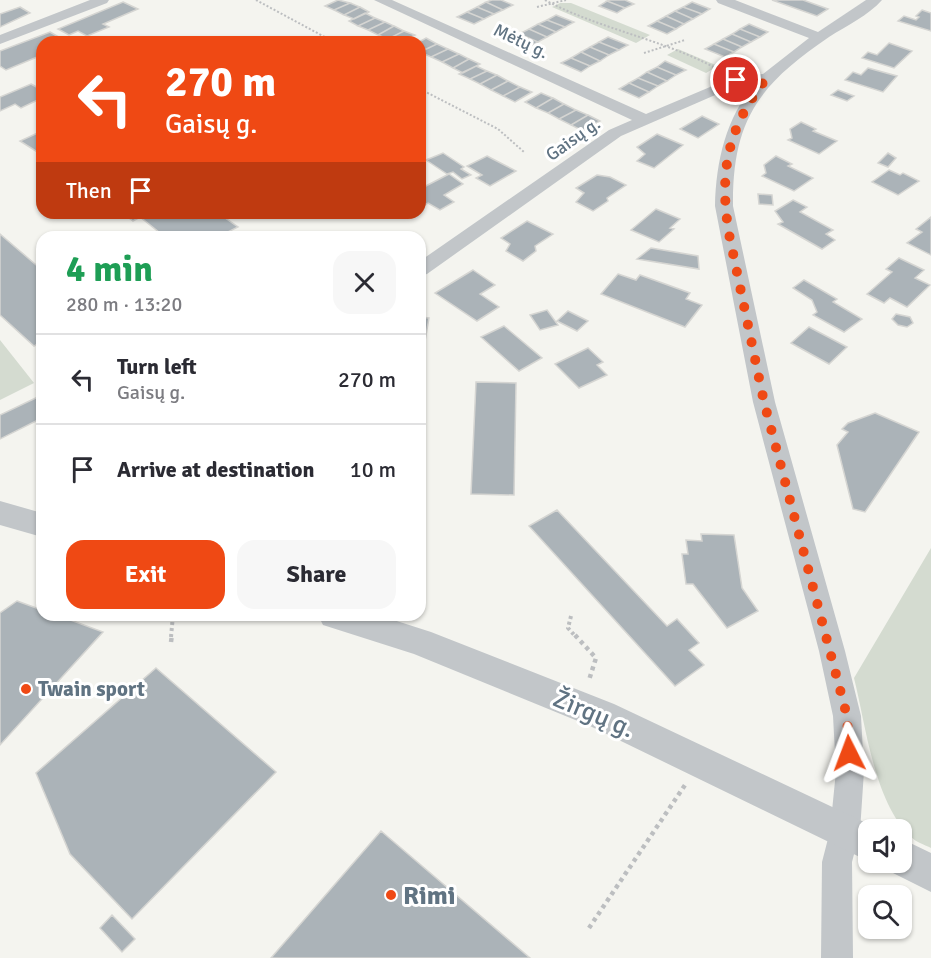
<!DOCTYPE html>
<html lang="en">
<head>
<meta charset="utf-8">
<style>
  :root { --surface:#fff; --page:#f7f7f7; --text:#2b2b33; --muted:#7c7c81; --line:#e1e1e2; --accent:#ef4914 }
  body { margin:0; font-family:Signika,sans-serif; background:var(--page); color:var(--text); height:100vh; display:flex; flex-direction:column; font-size:22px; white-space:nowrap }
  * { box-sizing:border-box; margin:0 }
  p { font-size:20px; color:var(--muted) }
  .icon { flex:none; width:33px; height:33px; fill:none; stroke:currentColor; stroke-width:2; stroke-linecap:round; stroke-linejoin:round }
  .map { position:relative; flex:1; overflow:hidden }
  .side { position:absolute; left:36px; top:231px; width:390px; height:390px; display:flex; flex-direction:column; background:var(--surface); border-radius:18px; box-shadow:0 2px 4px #0004 }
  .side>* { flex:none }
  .banner { position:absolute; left:36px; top:36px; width:390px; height:183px; border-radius:18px; box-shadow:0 2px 4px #0004; background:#ef4914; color:#fff; overflow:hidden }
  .tools { position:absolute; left:858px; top:819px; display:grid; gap:12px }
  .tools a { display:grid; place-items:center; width:54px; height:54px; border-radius:12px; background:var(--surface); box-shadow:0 2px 4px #0004; font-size:30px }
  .pin { position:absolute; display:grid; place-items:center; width:51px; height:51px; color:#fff; margin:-26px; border:3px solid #fff; border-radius:50%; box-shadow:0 2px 6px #0007 }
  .me { position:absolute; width:66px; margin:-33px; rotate:357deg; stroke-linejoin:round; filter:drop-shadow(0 0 4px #0008) }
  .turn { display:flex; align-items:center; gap:21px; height:126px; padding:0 30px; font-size:27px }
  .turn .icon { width:78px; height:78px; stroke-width:2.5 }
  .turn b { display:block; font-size:42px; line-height:51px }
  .then { display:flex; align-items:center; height:57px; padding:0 30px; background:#0003; gap:12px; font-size:22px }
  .round { display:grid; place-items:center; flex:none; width:63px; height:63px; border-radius:18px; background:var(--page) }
  .summary { display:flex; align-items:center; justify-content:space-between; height:102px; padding:0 30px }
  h1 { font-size:36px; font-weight:700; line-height:45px; color:#1e9e55 }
  .action { display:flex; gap:12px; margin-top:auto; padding:12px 30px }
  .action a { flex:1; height:69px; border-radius:18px; background:var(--accent); color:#fff; font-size:24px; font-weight:700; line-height:69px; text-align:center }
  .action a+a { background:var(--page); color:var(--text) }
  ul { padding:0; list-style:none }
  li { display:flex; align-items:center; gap:18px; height:90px; padding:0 30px; border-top:2px solid var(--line) }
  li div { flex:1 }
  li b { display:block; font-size:22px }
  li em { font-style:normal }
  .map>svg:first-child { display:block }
</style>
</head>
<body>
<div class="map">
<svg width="931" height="958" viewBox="0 0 931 958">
  <rect width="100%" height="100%" fill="#f4f4ef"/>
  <!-- green -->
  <path fill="#d4dbd0" d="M560,3H571L650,35L636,43L552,7Z
    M678,49L718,66L706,73L667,55Z
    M0,340L34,383L0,400Z
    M931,548V848C925,845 916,842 911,837C874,802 866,726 854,678Z"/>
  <!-- building -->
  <path fill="#abb3b8" stroke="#d5d5d2" stroke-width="1.5" d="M338,0L350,3L334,10L325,6Z
    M492,0H501L513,5L503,10L486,2Z
    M610,0H625L634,4L625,8L607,1Z
    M772,0H803L828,9L817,16Z
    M607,1L625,8L617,13L599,6Z
    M123,2L138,9L103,24L109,27L87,36L78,31L69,35L58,29Z
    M486,2L503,10L494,14L477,7Z
    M692,2L710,9L702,14L683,7Z
    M350,3L360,7L344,15L334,10Z
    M20,7L30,13L0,27V14Z
    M360,7L369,12L354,19L344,15Z
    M477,7L494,14L484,19L467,12Z
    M683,7L702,14L693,19L675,11Z
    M922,10L931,13V31L898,21L904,16L916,20L919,17L916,16Z
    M675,11L693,19L684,24L666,16Z
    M467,12L484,19L474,24L457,17Z
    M365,13L375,18L358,26L349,21Z
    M556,15L574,22L565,27L547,20Z
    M666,16L684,24L676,29L657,21Z
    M375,18L385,22L368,30L358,26Z
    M547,20L565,27L556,32L538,24Z
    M657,21L676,29L667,34L648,26Z
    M385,22L394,26L378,35L368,30Z
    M538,24L556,32L547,37L529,29Z
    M749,24L768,32L760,37L740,29Z
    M394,26L404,31L388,39L378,35Z
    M529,29L547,37L538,42L519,34Z
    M740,29L760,37L751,42L732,34Z
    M404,31L415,35L401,42L388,39Z
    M50,32L62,39L55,42H42V55L6,70L0,66V51Z
    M519,34L538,42L529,47L510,39Z
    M732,34L751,42L742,47L723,39Z
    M608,37L628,45L619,50L599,42Z
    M426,38L437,44L420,52L419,42Z
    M723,39L742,47L734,52L714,44Z
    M599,42L619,50L609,55L590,47Z
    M889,43L912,51L894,68L862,58L868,52L877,55Z
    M437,44L448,49L431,57L420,52Z
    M714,44L734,52L725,57L705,49Z
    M590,47L609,55L600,61L581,52Z
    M448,49L459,54L442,62L431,57Z
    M581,52L600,61L590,66L571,58Z
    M459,54L469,59L453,68L442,62Z
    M571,58L590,66L581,72L561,63Z
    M469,59L480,64L463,73L453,68Z
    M665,61L686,70L676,75L657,67Z
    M476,66L487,71L470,79L459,74Z
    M657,67L676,75L667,81L647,72Z
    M868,68L897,76L883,92L845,80L853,72L861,75Z
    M487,71L497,75L480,84L470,79Z
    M647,72L667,81L658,86L638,78Z
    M497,75L508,81L491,90L480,84Z
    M638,78L658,86L649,92L629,83Z
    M508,81L520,87L503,96L491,90Z
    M629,83L649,92L639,98L619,89Z
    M31,84L42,90V98L21,108L15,104L0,111V97Z
    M520,87L532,92L515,102L503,96Z
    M838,90L854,96L847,101L831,95Z
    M541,93L553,98L536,108L525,102Z
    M553,98L564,104L548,113L536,108Z
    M564,104L576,110L559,119L548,113Z
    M576,110L588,115L571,125L559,119Z
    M588,115L600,121L583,131L571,125Z
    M702,116L719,124L698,138L680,129Z
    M801,122L816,129L813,131L837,141L819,154L788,140L792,138L790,129Z
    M42,131V155L20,141Z
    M657,134L683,145L654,168L637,161L645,154L637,147Z
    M443,153L464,167L461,169L471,175L462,179L453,172L447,174L426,160Z
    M888,153L896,158L888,167L878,163Z
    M487,156L516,171L490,186L476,178L482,175L467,166Z
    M776,156L792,164L788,166L813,178L794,191L762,176L766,173L764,165Z
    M889,170L900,175L903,173L919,181L898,195L872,182Z
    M449,174L463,184L444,195L454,202L440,210L428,203L420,207V189Z
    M597,175L610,177L626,185L607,198L608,201L593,211L576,202L584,193L576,188Z
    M758,194L772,195L773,205L759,204Z
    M793,200L807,207L800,212L833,230L826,234L835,240L822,249L778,224L783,222L775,211Z
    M656,209L680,219L670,228L674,229L659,242L631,230Z
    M123,213H218L238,227L218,237H165L140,217L133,221Z
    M931,217V255L907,243L922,232L916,229Z
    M527,221L553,234L535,246L536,251L523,261L506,251L510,244L501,238Z
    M0,234L42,270V342L34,346L0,315Z
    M651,248L698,256L699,269L637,259Z
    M899,258L924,270L915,278L930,285L907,307L890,298L884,303L867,294L892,272L886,269Z
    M473,270L495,285L480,294L499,307L477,321L435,293Z
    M618,274L636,280L640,275L690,293L686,299L702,305L685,327L601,294Z
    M804,280L837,299L833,302L862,319L844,332L813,315L817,312L812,300L793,288Z
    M547,310L558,325L540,330L530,315Z
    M568,311L588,321L577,331L557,321Z
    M896,314L910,317L913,323L907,327L898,325L892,319Z
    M420,317L429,318L420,370Z
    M504,326L542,358L519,371L481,337Z
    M809,327L847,347L829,364L791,343Z
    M588,348L603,362L597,365L607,375L579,388L555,364Z
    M476,382L516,383L514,495L471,494Z
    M42,395V418L0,439V415Z
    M875,413L919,432L865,512L853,509L837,445L848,432L842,429L848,423Z
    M557,510L667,626L677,619L699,643L689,650L704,665L675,686L529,526Z
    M701,534L734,535L742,588L758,611L727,628L693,584H686L682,554H688L686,540L702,541Z
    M17,601L42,610V615H57L103,632L0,745V613Z
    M156,668L276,772L132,919L70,854L36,773Z
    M381,831L530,958H271Z
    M112,915L135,939L122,952L100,928Z"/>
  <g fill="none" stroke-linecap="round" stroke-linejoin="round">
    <!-- path-far2 -->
    <path stroke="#bcbec0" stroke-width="2" stroke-dasharray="2 2" stroke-linecap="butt" d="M256,0L334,42
      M545,0C601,30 664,39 719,70
      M537,7L566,0
      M644,53L685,40
      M420,89L498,129L524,152"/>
    <!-- path-far1 -->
    <path stroke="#bcbec0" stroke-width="4" stroke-dasharray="3 3" stroke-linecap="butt" d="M571,616L568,628L576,637
      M171,637L173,615"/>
    <!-- path -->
    <path stroke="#bcbec0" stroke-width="4.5" stroke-dasharray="4 4" stroke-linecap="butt" d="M575,635L596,658L589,680
      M171,642L172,635
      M589,928L685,785"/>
    <!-- minor -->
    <path fill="#c2c6c9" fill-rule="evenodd" d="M90,0H109L107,3L0,44V35Z
      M374,0H392L646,114L729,79L744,75L763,74L809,38L718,3L716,0H735L818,32L866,0H882C869,15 846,26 829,37C760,84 732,119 733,206L775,402L845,651L861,716L864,771L860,831L852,862L853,958H821L822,862L830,831L836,771L833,716L819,651L753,402L715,206C716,161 726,118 755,83L729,89L621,136L427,274L420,276V261L609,130L632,120Z"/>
    <!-- tertiary -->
    <path fill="#c2c6c9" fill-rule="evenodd" d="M0,501L42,513V537L0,525Z
      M318,615H378L431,632L614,704L881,830H868V861L590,726L414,654L323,625Z
      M902,839L931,853V892L889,871L885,862H902Z"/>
  </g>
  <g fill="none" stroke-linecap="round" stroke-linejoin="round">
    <!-- route -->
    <path stroke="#ef4914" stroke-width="10" stroke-dasharray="0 18" d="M736,80L749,77L766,79C727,128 719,173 729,234L764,402L847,716L849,753"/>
  </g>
  <!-- markers -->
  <g fill="#ef4914" stroke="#fff" stroke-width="2">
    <circle cx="26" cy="689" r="6"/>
    <circle cx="391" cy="895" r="6"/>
  </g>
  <g text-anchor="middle" stroke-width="6" stroke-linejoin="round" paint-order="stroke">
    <!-- far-street labels -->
    <g font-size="18" fill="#607382" stroke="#fff">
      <text transform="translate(521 41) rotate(25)" y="6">Mėtų g.</text>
      <text transform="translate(573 139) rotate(-35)" y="6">Gaisų g.</text>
    </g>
    <!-- poi labels -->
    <g font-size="21" font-weight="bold" fill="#607382" stroke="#fff" text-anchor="start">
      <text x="38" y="696">Twain sport</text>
    </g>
    <!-- near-street labels -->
    <g font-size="26" fill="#607382" stroke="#fff">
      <text transform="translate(594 713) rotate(23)" y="9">Žirgų g.</text>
    </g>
    <!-- near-poi labels -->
    <g font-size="26" font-weight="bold" fill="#607382" stroke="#fff" text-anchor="start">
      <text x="403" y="904">Rimi</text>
    </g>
  </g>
</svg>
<div class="tools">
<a><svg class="icon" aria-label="sound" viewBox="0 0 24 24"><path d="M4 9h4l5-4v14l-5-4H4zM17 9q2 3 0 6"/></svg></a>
<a><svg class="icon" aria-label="search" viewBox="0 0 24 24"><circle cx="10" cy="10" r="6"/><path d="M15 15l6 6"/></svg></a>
</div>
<div class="pin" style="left:736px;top:80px;background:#d93025"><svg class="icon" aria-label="arrive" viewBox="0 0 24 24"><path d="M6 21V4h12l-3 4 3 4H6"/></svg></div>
<svg class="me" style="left:849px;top:753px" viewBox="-20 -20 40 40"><path d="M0-17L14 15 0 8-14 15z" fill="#ef4914" stroke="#fff" stroke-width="4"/></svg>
<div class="banner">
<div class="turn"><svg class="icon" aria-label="left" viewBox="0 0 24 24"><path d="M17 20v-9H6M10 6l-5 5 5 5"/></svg><div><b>270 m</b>Gaisų g.</div></div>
<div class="then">Then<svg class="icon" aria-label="arrive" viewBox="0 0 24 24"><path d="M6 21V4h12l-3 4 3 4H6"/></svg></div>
</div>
<section class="side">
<div class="summary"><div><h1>4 min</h1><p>280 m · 13:20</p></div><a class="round"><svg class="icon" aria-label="close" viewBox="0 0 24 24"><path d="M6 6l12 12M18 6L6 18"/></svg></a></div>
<ul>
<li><svg class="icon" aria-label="left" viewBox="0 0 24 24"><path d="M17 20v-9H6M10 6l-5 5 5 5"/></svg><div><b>Turn left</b><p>Gaisų g.</p></div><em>270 m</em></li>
<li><svg class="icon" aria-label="arrive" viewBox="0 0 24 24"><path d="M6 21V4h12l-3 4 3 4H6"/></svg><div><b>Arrive at destination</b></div><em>10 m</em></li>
</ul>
<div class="action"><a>Exit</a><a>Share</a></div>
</section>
</div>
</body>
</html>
